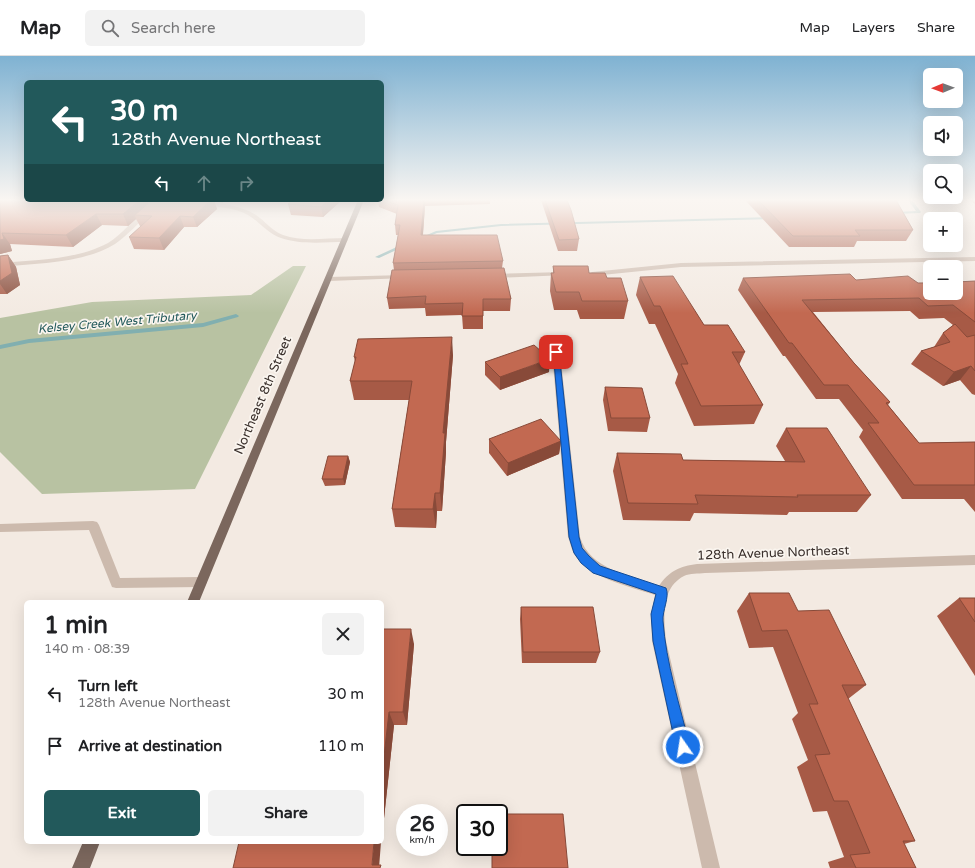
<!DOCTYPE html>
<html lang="en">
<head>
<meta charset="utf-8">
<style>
  :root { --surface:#fff; --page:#f2f2f2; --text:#202124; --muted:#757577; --line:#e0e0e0; --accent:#22595b }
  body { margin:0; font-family:"Varela Round",sans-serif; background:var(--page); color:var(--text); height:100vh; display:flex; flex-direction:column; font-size:15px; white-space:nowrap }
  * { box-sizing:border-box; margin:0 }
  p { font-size:13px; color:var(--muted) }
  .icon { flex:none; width:22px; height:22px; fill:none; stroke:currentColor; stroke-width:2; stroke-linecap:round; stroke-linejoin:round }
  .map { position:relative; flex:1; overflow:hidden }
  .panel { position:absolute; left:24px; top:544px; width:360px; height:244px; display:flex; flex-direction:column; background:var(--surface); border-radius:6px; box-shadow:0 4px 16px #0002 }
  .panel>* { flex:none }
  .guide { position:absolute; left:24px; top:24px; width:360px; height:122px; border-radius:6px; box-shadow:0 4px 16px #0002; background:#22595b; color:#fff; overflow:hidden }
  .needle { width:26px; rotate:269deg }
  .fabs { position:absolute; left:923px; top:12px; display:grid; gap:8px }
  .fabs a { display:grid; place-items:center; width:40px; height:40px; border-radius:6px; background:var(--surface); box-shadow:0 4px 16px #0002; font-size:20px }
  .speed { position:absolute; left:396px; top:748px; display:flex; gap:8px; font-size:20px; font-weight:700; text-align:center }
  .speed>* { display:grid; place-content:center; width:52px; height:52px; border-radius:50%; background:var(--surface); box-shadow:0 4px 16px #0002; line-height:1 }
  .speed small { font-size:10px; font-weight:400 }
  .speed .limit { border:2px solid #111; border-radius:6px; background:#fff; color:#111 }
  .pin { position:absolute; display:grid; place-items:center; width:34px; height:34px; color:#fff; margin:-17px; border-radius:8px; box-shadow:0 2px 6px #0006 }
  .me { position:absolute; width:44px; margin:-22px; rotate:347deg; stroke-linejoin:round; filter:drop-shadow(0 0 3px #0008) }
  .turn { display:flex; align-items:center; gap:14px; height:84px; padding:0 20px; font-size:18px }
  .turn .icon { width:52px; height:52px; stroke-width:2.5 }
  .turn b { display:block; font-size:28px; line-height:34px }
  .lanes { display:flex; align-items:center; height:38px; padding:0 20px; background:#0003; justify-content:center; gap:20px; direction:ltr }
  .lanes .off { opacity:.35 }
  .round { display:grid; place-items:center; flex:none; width:42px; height:42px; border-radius:6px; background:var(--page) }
  .head { display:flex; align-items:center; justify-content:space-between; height:68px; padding:0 20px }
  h1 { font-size:24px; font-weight:800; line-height:30px }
  .action { display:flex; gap:8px; margin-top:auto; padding:8px 20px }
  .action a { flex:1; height:46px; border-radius:6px; background:var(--accent); color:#fff; font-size:16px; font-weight:800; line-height:46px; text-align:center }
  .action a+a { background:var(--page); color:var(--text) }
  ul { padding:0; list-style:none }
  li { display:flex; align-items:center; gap:12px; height:52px; padding:0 20px }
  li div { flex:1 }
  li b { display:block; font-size:15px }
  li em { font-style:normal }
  header { display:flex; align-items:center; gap:24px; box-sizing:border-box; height:56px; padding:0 20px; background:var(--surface); border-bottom:1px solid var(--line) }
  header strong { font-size:19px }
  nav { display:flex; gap:22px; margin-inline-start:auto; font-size:14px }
  .search { width:280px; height:36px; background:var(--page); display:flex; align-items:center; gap:10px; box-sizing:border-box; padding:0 14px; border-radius:6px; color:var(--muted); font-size:15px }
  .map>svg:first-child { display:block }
</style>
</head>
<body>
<header>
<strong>Map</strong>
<div class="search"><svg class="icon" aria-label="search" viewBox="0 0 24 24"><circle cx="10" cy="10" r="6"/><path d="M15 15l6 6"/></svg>Search here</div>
<nav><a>Map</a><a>Layers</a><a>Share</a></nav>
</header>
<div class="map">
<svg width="975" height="812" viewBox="0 0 975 812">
  <rect width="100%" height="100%" fill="#f3eae2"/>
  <!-- green -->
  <path fill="#b8c2a2" d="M293,210H306L195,433L42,438L0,396V262L92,246L251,239Z"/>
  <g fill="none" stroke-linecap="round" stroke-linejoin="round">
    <!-- stream -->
    <path fill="#81afb0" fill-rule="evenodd" d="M908,144H912L921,156L920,157L893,158L892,157L894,156L916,155Z
      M770,161L772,162L771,163L501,170L437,177L423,183L420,182L436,175L501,168Z
      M401,189L405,190L379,202L375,201Z
      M236,258L239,260L238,261L203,271L29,287L0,293V289L29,283L203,267Z"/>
    <!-- minor -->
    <path fill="#ccbaad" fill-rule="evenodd" d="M202,145C220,147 240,149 256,159C265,165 272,175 283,179C302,186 325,182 345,182L348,184L345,186C324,186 301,189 281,182C268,178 260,166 248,159C233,151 216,151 200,148L199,147Z
      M148,154L150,155V157C138,167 128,179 115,188C82,208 37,207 0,211V207C35,204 76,204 108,187C122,179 135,160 148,154Z
      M975,201V205L681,211L592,220L589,218L592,216L681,207Z
      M564,216L566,217V219L494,222L491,220L494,218Z
      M404,219L406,220V222L329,225L326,223L329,221Z
      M553,294H559L560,296L580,481C590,514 630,519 659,530C669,515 680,510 697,508L975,499V509L705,517C698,518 690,517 684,520C660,532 664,564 666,585L720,812H702L652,585L651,558L655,539C629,530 587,522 573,496C571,491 570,486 568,481L552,296Z
      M93,465L97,466L99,469L120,522L201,521L205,522L207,526L205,530L201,531L116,532L112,531L89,474L0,476V468Z"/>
    <!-- primary -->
    <path fill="#7b675d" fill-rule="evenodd" d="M358,144H364L199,546H187Z
      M83,786H100L90,812H72Z"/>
  </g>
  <!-- wall -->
  <path fill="#a75a46" d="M0,144H147L148,147L152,144H226L222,147L214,145L217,153L197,171H184L164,194L134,193L129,181L141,170H140L136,163L128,170L102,169L73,191L10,188L12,195L0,198Z
    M289,144H342L323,161L291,159L288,148L292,145Z
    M378,144H490V148L425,150L423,179L503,205L502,212L511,243L510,255H483V273H463L462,259L426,260L425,252L389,253L387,242L394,214L393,207L398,179H396L395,169L397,158L379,151Z
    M541,144H567L579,183L577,195H558Z
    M745,144H896L913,174L906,185H857L854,191H789Z
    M970,144H975V148Z
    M8,199L16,211L20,229L7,238H0V200Z
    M553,210L589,217L607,222L628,245L624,263H580L577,254H554L550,235L551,217H553Z
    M640,221L704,269L745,296L739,309L763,349L754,368L694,370L675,327L678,318L655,268H649L636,239Z
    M743,222L856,224L918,227L975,225V339L972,338L960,324L943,330L911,308L921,295L934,291L943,277L953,269L944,262L919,263L910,255L813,256L854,307L890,346L888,349L919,387L975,386V456L964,443H902L859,381L863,374L839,343H816L785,300H783L738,234Z
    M453,299L446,386V396L442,455H437L436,472L395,471L392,453L409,344H354L350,325L355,306L354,301Z
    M485,306L549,316L500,334L485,319Z
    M605,331L650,362L647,376L608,375L603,344Z
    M786,372L871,439L857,456H789L787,459L694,457L690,465L623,464L613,415L617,397L683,404L785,405L776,390Z
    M489,383L561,385L559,398L507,420L489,397Z
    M348,400L350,406L345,429L325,430L322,423Z
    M749,537L798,555L866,629L848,643L915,785L904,788L916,812H830L828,806L844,801L827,755L813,756L797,711L808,704L792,663L798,657L773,591L749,592L737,555Z
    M959,542H975V620L937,560Z
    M521,551L600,596L596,607H522L520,563Z
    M382,573L414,588L407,669H394L382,781Z"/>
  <!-- shaded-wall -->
  <path fill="#884a39" d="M140,144H147L150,151L135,159L136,163L128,170L123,158Z
    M211,144H214L217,153L197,171L193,161Z
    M221,144H226L222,147Z
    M328,144H342L323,161L321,151Z
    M424,144H425V150L422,189L421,179Z
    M96,158L102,169L73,191L66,179Z
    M180,160L184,171L164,194L159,182Z
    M2,177L10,188L12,195L0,198V184Z
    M8,199L16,211L20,229L7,238L0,228V225Z
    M452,281L453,299L446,386V396L442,455L440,437L443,377Z
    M550,303L549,316L500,334V321Z
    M971,310L960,324L943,330L954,316Z
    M561,385L559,398L507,420L508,407Z
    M348,400L350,406L345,429L343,423Z
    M435,437L437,455L436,472L433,453Z
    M411,573L414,588L407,669L403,656Z
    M389,656L394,669L382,781V718Z
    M374,786H381L379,812L372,809Z"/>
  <!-- building -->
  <path fill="#c26951" stroke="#884a39" d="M16,144H140L123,158H96L66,179L2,177L4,183L0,184V145Z
    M152,144H211L193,161L180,160L159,182L129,181L152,160L135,159Z
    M293,144H328L321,151L288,148Z
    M384,144H424L421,179H497L503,205L393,207L400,169H395L398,149Z
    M545,144H567L571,154L579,183L559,184Z
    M758,144H896L913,174H855L860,180H793Z
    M8,199L12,217L0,225V200Z
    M553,210H588L589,217H605L607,222H621L628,245H582L579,236H556L551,217H554Z
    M504,212L511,243H483V260H462L463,247L425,248L426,240L387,242L392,214Z
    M850,218L856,224L908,220L918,227H930V237H956V226L975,225V266L953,249L928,250L919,242L802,244L854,307L890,346L886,347L919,387L975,386V429H914L868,367H879L848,329H824L792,287H789L743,222Z
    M673,220L704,269H728L745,296H732L763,349L701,350L681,308H688L660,250H654L640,221Z
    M955,268L967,281L975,279V315L971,310L954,316L921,295L950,286L943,277Z
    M452,281L443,377H445L440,437H435L433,453H392L412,325H350L356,301H354L358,283Z
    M534,289L550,303L500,321L485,306Z
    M605,331L642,332L650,362H611Z
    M541,363L561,385L508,407L489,383Z
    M786,372H827L871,439H797L798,441L695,439L698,448L628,447L617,397L681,398L683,404L805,406Z
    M328,400H348L343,423H322Z
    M749,537H789L798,555L829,554L866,629H842L915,785H903L916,812H856L850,799L870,797L848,745H834L815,699L830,698L809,648H818L787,574L762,575Z
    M959,542H975V566Z
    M521,551H593L600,596H523Z
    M382,573H411L403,656H389L382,718Z
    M499,758H563L568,812H492V791H499Z
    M239,786H374L372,809H381L380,812H233Z"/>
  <!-- sky -->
  <linearGradient id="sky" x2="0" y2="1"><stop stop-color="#7fb2d2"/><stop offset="0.56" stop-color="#faf6f2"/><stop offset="1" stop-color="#faf6f2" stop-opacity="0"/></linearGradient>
  <rect width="975" height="257" fill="url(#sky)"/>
  <!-- route -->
  <path fill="#1a73e8" stroke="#114b97" d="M553,294H556L559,296L579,481L582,492L589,500L600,510L666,532C670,541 662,555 663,565C666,607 680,650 690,691L688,696L683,698L678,696L676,691L653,585L651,558L656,538L593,517L581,507L574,497L569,481Z"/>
  <g text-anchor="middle" stroke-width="3.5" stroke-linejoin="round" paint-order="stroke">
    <!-- far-water labels -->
    <g font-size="12" font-style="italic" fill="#22595b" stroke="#faf5ef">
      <text transform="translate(117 266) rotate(-5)" y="4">Kelsey Creek West Tributary</text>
    </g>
    <!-- street labels -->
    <g font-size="13" fill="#3a302c" stroke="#faf5ef">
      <text transform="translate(262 339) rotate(-67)" y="5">Northeast 8th Street</text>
      <text transform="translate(773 496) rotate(-2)" y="5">128th Avenue Northeast</text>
    </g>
  </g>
</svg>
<div class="fabs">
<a><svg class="needle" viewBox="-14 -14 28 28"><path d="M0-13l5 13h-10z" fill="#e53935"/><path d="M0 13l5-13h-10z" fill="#757577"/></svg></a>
<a><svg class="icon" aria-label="sound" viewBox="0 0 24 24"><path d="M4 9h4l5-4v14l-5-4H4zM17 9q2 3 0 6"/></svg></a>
<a><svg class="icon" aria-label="search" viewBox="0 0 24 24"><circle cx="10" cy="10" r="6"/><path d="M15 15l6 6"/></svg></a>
<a>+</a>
<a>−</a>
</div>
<div class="speed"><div>26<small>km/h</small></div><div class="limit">30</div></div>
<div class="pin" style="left:556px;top:296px;background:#d93025"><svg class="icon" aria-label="arrive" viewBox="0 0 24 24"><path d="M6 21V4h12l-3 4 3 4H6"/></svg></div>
<svg class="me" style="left:683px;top:691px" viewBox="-20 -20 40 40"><circle r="17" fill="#1a73e8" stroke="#fff" stroke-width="3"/><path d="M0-11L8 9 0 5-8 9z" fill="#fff"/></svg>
<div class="guide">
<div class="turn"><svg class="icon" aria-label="left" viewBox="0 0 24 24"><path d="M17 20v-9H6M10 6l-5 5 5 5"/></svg><div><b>30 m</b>128th Avenue Northeast</div></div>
<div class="lanes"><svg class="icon" aria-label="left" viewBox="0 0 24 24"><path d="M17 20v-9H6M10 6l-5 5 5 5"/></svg><svg class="icon off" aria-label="ahead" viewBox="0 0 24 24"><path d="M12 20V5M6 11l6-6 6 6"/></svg><svg class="icon off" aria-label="right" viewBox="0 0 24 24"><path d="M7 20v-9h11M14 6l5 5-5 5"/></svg></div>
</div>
<section class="panel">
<div class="head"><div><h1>1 min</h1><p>140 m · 08:39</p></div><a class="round"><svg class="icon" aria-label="close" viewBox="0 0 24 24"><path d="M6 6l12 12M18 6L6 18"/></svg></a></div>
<ul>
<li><svg class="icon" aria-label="left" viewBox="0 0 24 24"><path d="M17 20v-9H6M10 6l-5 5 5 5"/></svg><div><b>Turn left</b><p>128th Avenue Northeast</p></div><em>30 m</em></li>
<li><svg class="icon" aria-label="arrive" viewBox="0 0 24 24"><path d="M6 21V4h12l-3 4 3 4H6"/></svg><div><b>Arrive at destination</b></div><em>110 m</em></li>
</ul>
<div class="action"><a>Exit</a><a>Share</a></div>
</section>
</div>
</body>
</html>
